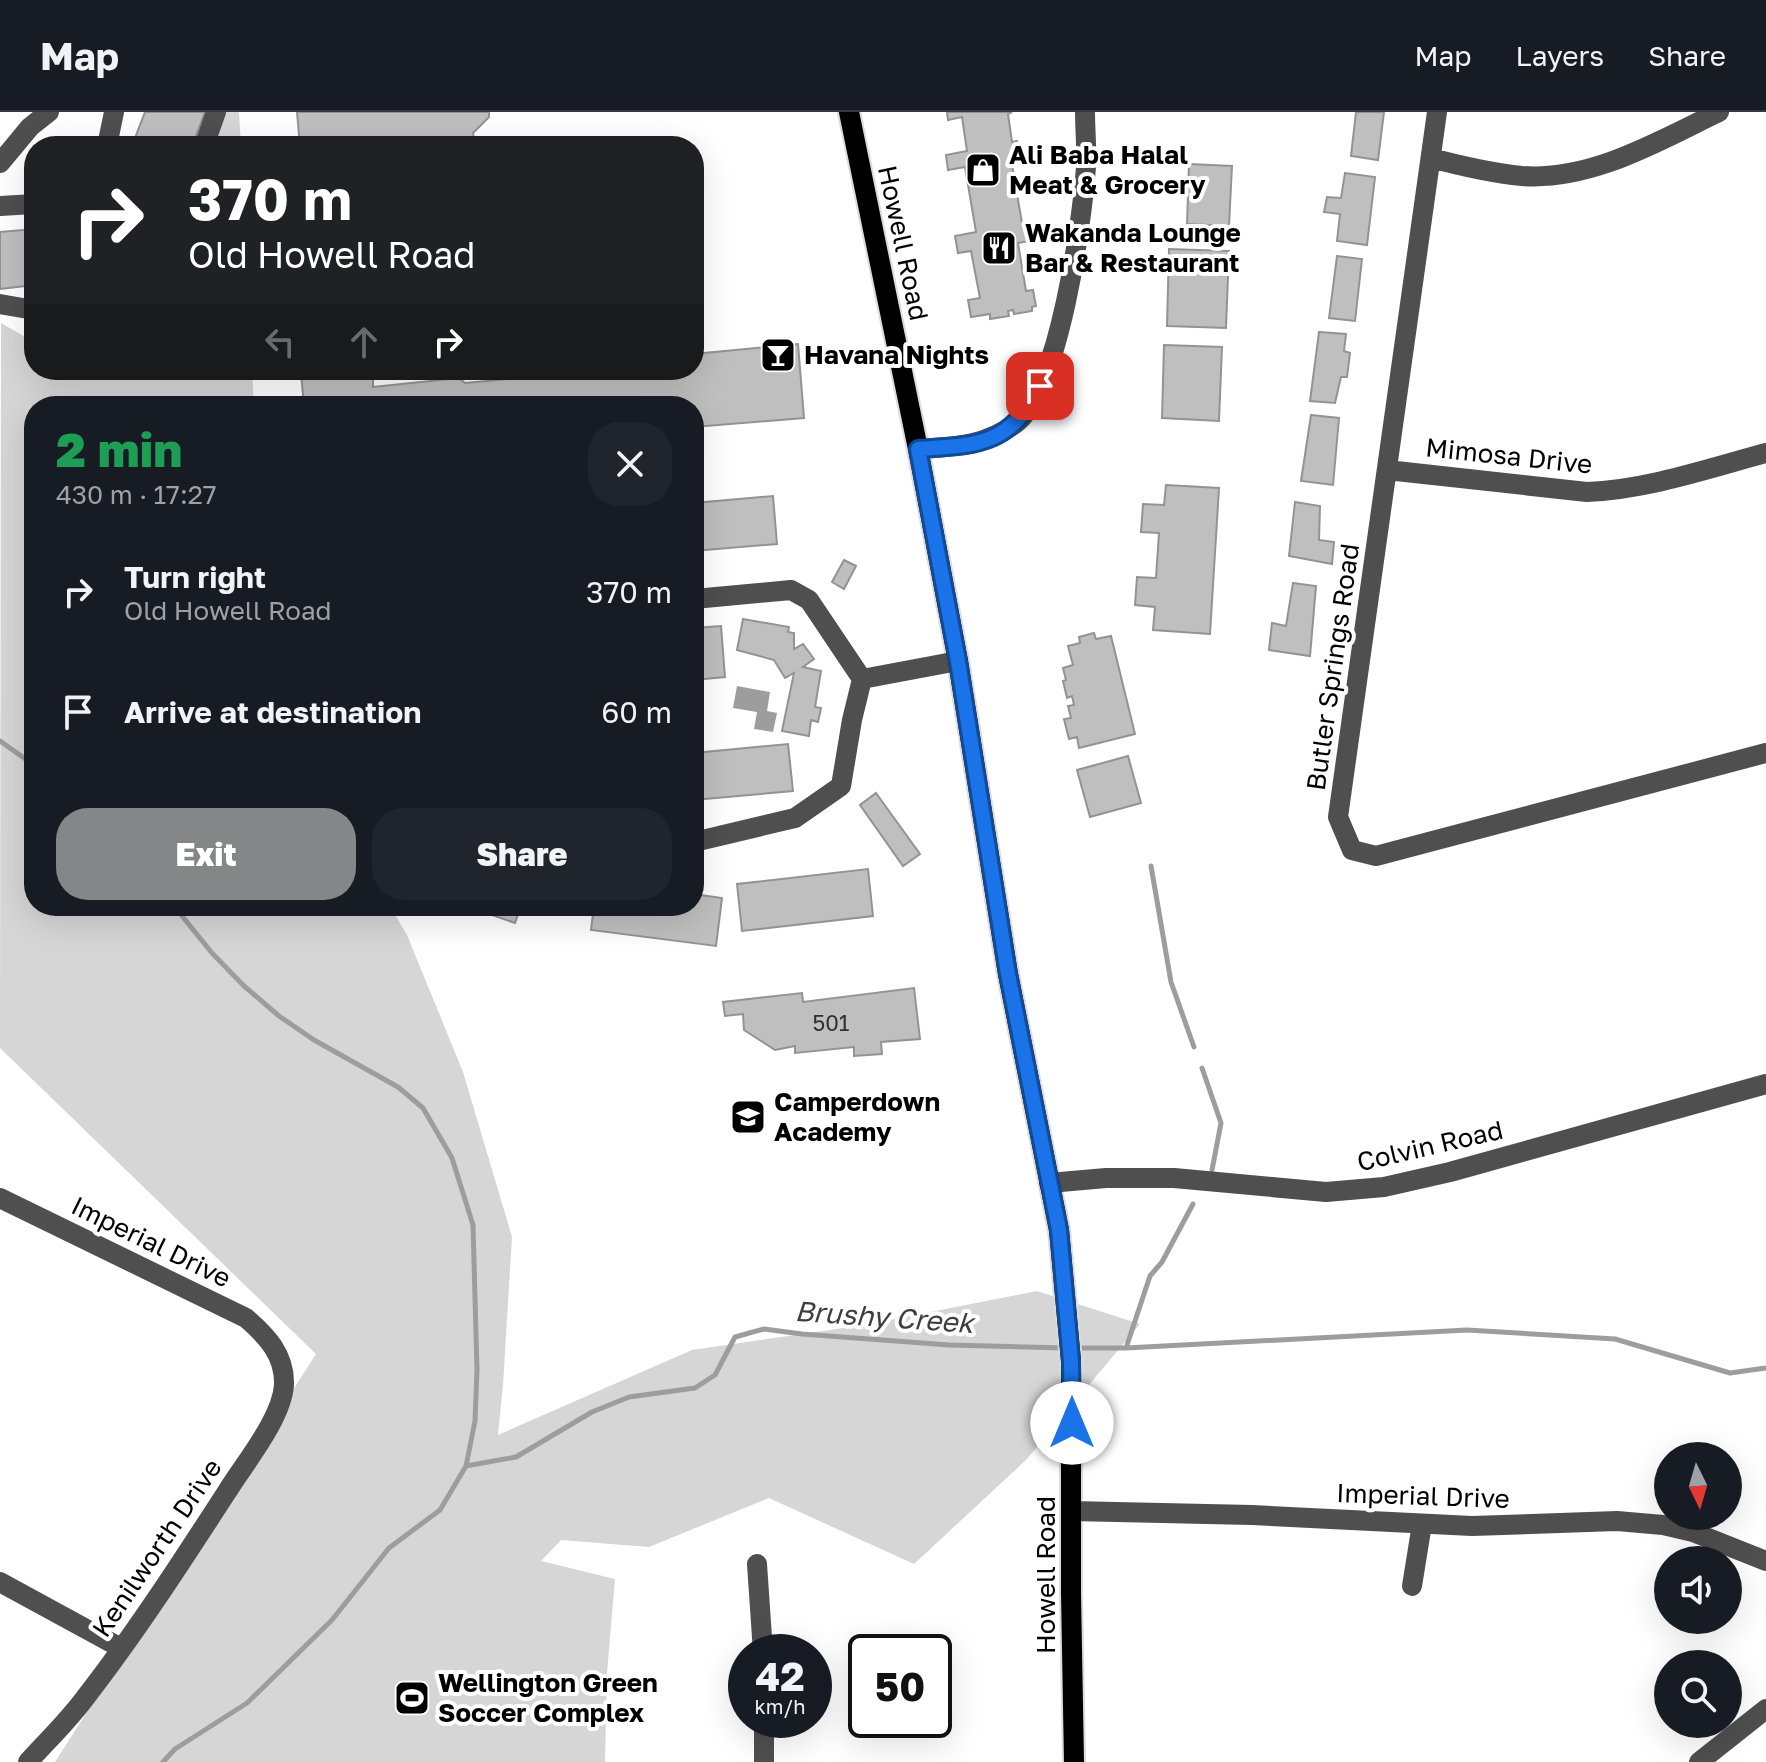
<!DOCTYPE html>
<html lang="en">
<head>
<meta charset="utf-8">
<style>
  :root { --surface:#171b24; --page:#20242c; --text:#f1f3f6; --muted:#9ea1a6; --line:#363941; --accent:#858687 }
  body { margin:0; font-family:"Golos Text",sans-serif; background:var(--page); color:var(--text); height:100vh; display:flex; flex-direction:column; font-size:30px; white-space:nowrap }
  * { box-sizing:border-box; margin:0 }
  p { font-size:26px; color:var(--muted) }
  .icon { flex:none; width:44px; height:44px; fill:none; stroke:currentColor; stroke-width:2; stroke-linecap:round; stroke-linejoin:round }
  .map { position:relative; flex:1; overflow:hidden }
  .side { position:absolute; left:24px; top:284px; width:680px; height:520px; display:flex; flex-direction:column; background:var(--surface); border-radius:32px; box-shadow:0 8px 32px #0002 }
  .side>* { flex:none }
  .guide { position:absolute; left:24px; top:24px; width:680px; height:244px; border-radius:32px; box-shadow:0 8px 32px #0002; background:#202124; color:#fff; overflow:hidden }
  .needle { width:52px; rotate:175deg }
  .tools { position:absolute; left:1654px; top:1330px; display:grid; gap:16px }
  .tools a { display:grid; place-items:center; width:88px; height:88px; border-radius:50%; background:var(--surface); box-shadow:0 8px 32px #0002; font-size:40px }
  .speed { position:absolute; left:728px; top:1522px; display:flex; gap:16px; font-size:40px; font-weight:700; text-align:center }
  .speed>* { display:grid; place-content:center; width:104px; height:104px; border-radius:50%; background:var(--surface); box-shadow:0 8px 32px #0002; line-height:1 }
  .speed small { font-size:20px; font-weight:400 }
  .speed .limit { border:4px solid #111; border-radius:12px; background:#fff; color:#111 }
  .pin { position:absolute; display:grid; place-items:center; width:68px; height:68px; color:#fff; margin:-34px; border-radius:16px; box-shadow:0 4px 12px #0006 }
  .me { position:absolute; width:88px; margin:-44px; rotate:0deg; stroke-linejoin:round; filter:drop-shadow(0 0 6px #0008) }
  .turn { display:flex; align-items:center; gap:28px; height:168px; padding:0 32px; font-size:36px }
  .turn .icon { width:104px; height:104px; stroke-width:2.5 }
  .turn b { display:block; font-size:56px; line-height:68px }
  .lanes { display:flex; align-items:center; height:76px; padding:0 32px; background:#0003; justify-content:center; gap:40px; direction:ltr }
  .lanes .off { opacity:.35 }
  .round { display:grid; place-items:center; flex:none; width:84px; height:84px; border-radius:32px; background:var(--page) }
  .headline { display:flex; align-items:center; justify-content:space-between; height:136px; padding:0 32px }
  h1 { font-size:48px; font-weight:800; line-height:60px; color:#1e9e55 }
  .button { display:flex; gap:16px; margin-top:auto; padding:16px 32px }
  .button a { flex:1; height:92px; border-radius:32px; background:var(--accent); color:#fff; font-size:32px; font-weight:800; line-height:92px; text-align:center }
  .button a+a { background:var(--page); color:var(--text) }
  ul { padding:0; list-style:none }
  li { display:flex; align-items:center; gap:24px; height:120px; padding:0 32px }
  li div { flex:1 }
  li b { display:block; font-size:30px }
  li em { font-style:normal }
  header { display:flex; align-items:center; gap:48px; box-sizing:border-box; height:112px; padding:0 40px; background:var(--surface); border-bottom:2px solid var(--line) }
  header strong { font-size:38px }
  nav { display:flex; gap:44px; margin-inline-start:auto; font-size:28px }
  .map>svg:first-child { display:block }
</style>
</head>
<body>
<header>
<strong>Map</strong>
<nav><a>Map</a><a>Layers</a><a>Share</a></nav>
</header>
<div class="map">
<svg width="1766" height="1650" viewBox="0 0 1766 1650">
  <rect width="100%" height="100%" fill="#fff"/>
  <!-- green -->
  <path fill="#d6d6d6" d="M222,0H239L241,34H210Z
    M1,211L34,230V258H252L254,294H34V794H390L407,823L463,960L512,1125L503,1273L498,1323L692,1238L864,1213L1037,1179L1140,1212L1026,1348L914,1452L769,1386L649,1435L561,1428L541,1449L615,1467L607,1561L605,1650H55L316,1242L0,936Z"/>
  <!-- water -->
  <path fill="#9d9d9d" d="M737,574L770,580L767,599L777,601L773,620L754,617L757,600L733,596Z"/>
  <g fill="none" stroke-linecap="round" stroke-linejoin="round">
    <!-- stream -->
    <path stroke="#9d9d9d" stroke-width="5" d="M0,629L34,653
      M1151,754L1171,870L1194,935
      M1202,956L1221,1011L1212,1058
      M1077,1236H1126L1467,1218L1615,1227L1730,1261L1766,1256
      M1126,1236L1150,1164L1162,1150L1193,1092
      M466,1354L516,1345L592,1300L629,1285L695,1276L715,1263L735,1225L764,1217L802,1222L949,1233L1067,1236
      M163,1650L175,1637L247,1591L332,1508L389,1436L440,1398L466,1354L475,1309L477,1258L473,1113L452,1046L423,996L398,975L314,928L279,904L244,874L212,841L174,794"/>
  </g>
  <!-- building -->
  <path fill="#bfbfbf" stroke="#939393" stroke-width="2" d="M145,0H205L192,34H132Z
    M297,0H489V5L473,21L475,34H300Z
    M947,0H1012L1008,2L1012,30L1017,29L1020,46L1011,47L1022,111L1027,110L1030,129L1018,131L1026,179L1033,178L1036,194L1032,195V199L1014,202L1013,198L1008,199L1009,204L990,207V202L971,205L968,188L980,186L971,139L958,141L955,124L976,120L965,55L948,58L946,43L967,39L962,5L948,8Z
    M1356,0H1384L1378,48L1351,44Z
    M1189,52L1232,54L1229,114L1187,112Z
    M1345,61L1375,65L1367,133L1337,129L1340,102L1324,100L1327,85L1341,86Z
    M34,117V173L0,177V120Z
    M1169,137L1229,139L1226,216L1167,214Z
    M1337,144L1362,147L1355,209L1329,206Z
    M1319,220L1346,222L1344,239L1350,241L1347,265H1341L1335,291L1310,289Z
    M798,232L804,306L694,315V294H304L301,261L373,258V275L459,266L465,271L518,266L516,258H566L567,264L590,262L593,258H694V242Z
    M1164,233L1222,235L1219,309L1162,306Z
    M282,258H331L283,262Z
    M1311,303L1339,306L1333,373L1301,369Z
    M1166,373L1219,376L1210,522L1153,518L1155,495L1135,493L1137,465L1156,466L1159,421L1141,420L1143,392L1164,393Z
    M773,384L777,432L694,439V391Z
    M1295,390L1320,394L1319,428L1334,430L1332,452L1289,444Z
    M844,448L856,454L844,477L832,470Z
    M1293,471L1316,474L1310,544L1269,538L1272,511L1286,514Z
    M743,507L789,515L788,520L794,521V537L803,532L814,547L803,555L821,559L815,595L821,596L818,610L811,608L809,624L782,619L794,561L785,566L774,548L737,538Z
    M721,514L725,565L694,568V516Z
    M1094,521L1096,527L1111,524L1135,622L1079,636L1077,625L1069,627L1064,607L1071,606L1068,594L1074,593L1072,584L1067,586L1063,569L1066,568L1063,556L1073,553L1068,534L1080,531L1079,525Z
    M788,632L793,679L694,688V641Z
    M1128,644L1141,691L1090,705L1077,658Z
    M876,681L920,742L903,754L860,693Z
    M868,757L873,804L742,819L737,772Z
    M694,782L722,786L716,834L591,818L594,794H694Z
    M466,794H521L515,811Z
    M914,876L920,927L881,930L882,942L854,944V935L795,941V934L775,938L744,918L743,902L725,904L723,890L802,881L803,890Z"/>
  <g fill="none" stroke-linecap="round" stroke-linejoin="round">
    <defs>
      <path id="major" d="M849,0L918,337L958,549L1008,862L1059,1118L1071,1249V1481L1074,1650"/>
    </defs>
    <!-- major casing -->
    <use href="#major" stroke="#dbdbdb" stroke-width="24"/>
    <!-- minor -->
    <path stroke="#4f4f4f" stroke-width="20" d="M1437,0L1338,705L1352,738L1376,744L1766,641
      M107,34L114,0
      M204,34L216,0
      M1431,46C1461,54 1492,61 1522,64C1592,69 1658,29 1719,0
      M0,51L30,15L49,0
      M0,94L34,92
      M0,192L34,198
      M918,337C954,335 986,334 1016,311C1059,278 1082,110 1086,55C1087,37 1085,18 1085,0
      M1387,358L1587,380C1649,377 1707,357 1766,341
      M694,487L791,478L809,488L862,567L852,608L841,674L795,706L694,730
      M862,567L958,549
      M1049,1071L1106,1066H1174L1326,1080L1384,1075L1450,1060L1766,972
      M0,1086L246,1206C267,1224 285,1243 284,1273C282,1305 248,1347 230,1375C184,1446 137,1519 85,1586C68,1609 47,1629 28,1650
      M1071,1399L1252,1403L1472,1414L1617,1409L1663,1413L1693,1420L1766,1449
      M757,1452L763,1540
      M0,1470L121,1536
      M1412,1474L1422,1412
      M764,1608V1650
      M1699,1650L1766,1597"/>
    <!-- major -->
    <use href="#major" stroke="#000" stroke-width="20"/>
  </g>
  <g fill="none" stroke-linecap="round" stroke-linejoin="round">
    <defs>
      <path id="route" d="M1040,274C1009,334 979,333 918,337L958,549L1008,862L1059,1118L1071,1249L1072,1311"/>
    </defs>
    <!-- route casing -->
    <use href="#route" stroke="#114b97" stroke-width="20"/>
    <!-- route -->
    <use href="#route" stroke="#1a73e8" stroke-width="14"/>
  </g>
  <!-- icons -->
  <defs>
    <symbol id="shop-square" viewBox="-11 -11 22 22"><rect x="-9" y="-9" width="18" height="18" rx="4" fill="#000" stroke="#fff"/><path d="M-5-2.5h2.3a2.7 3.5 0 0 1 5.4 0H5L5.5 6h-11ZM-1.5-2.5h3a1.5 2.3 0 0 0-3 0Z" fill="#fff"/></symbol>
    <symbol id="restaurant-square" viewBox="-11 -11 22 22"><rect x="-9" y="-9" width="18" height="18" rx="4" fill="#000" stroke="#fff"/><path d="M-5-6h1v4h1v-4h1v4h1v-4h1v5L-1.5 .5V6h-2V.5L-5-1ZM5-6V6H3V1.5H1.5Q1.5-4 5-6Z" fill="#fff"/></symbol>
    <symbol id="bar-square" viewBox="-11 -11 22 22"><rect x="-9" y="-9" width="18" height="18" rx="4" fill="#000" stroke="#fff"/><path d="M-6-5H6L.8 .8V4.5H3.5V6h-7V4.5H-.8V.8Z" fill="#fff"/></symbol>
    <symbol id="school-square" viewBox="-11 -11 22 22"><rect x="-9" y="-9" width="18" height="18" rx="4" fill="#000" stroke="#fff"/><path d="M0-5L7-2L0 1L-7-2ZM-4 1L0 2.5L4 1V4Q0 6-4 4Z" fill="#fff"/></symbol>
    <symbol id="stadium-square" viewBox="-11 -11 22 22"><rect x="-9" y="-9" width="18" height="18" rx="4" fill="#000" stroke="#fff"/><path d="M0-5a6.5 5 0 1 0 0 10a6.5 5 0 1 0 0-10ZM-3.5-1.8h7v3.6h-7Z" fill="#fff"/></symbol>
  </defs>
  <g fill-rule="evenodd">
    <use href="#shop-square" x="963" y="38" width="40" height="40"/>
    <use href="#restaurant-square" x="979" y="116" width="40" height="40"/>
    <use href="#bar-square" x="758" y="223" width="40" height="40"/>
    <use href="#school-square" x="728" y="985" width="40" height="40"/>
    <use href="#stadium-square" x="392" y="1566" width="40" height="40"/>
  </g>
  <g text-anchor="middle" stroke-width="8" stroke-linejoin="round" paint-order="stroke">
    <!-- number labels -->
    <g font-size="22" fill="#303030">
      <text x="831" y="919">501</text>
    </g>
    <!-- poi labels -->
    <g font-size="26" font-weight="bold" fill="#000" stroke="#fff" text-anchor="start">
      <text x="1009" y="52">Ali Baba Halal<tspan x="1009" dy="30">Meat &amp; Grocery</tspan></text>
      <text x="1025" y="130">Wakanda Lounge<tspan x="1025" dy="30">Bar &amp; Restaurant</tspan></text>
      <text x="804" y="252">Havana Nights</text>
      <text x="774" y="999">Camperdown<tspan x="774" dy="30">Academy</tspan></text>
      <text x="438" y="1580">Wellington Green<tspan x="438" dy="30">Soccer Complex</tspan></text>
    </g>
    <!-- street labels -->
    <g font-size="26" fill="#000" stroke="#fff">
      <text transform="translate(903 131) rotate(78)" y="9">Howell Road</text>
      <text transform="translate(1509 344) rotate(6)" y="9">Mimosa Drive</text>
      <text transform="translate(1333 555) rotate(-82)" y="9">Butler Springs Road</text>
      <text transform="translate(1430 1034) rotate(-13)" y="9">Colvin Road</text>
      <text transform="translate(151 1130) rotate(26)" y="9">Imperial Drive</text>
      <text transform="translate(1423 1384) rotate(2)" y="9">Imperial Drive</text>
      <text transform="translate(157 1436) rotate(-56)" y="9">Kenilworth Drive</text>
      <text transform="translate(1046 1463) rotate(-90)" y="9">Howell Road</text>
    </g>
    <!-- water labels -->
    <g font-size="28" font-style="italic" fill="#3e3e3e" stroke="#fff">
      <text transform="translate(884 1205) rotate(4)" y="10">Brushy Creek</text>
    </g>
  </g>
</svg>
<div class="tools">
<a><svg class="needle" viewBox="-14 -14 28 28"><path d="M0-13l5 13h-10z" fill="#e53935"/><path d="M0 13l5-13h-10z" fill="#9ea1a6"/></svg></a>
<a><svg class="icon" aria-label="sound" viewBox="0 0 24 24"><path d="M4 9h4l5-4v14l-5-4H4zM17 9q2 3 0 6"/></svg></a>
<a><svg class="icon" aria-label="search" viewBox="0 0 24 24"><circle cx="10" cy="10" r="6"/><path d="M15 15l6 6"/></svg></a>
</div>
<div class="speed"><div>42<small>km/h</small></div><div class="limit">50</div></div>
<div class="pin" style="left:1040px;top:274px;background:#d93025"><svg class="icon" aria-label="arrive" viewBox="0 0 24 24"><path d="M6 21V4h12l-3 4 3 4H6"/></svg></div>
<svg class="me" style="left:1072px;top:1311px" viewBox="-20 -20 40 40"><circle r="19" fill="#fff"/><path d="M0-13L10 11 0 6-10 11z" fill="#1a73e8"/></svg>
<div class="guide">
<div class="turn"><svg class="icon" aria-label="right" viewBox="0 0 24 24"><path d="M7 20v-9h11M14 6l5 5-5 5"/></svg><div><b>370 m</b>Old Howell Road</div></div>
<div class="lanes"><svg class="icon off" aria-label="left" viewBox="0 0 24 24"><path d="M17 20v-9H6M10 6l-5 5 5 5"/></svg><svg class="icon off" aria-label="ahead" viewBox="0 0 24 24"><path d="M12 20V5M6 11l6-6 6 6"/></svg><svg class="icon" aria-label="right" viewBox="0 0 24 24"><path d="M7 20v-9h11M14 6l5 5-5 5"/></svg></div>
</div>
<section class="side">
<div class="headline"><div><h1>2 min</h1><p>430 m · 17:27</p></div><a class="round"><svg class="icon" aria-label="close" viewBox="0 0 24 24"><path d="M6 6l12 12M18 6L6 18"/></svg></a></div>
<ul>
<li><svg class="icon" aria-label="right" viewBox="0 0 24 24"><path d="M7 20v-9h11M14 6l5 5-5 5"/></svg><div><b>Turn right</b><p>Old Howell Road</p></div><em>370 m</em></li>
<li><svg class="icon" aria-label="arrive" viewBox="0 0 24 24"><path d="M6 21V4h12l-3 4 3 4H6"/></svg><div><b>Arrive at destination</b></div><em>60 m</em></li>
</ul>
<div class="button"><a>Exit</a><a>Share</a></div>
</section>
</div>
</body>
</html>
